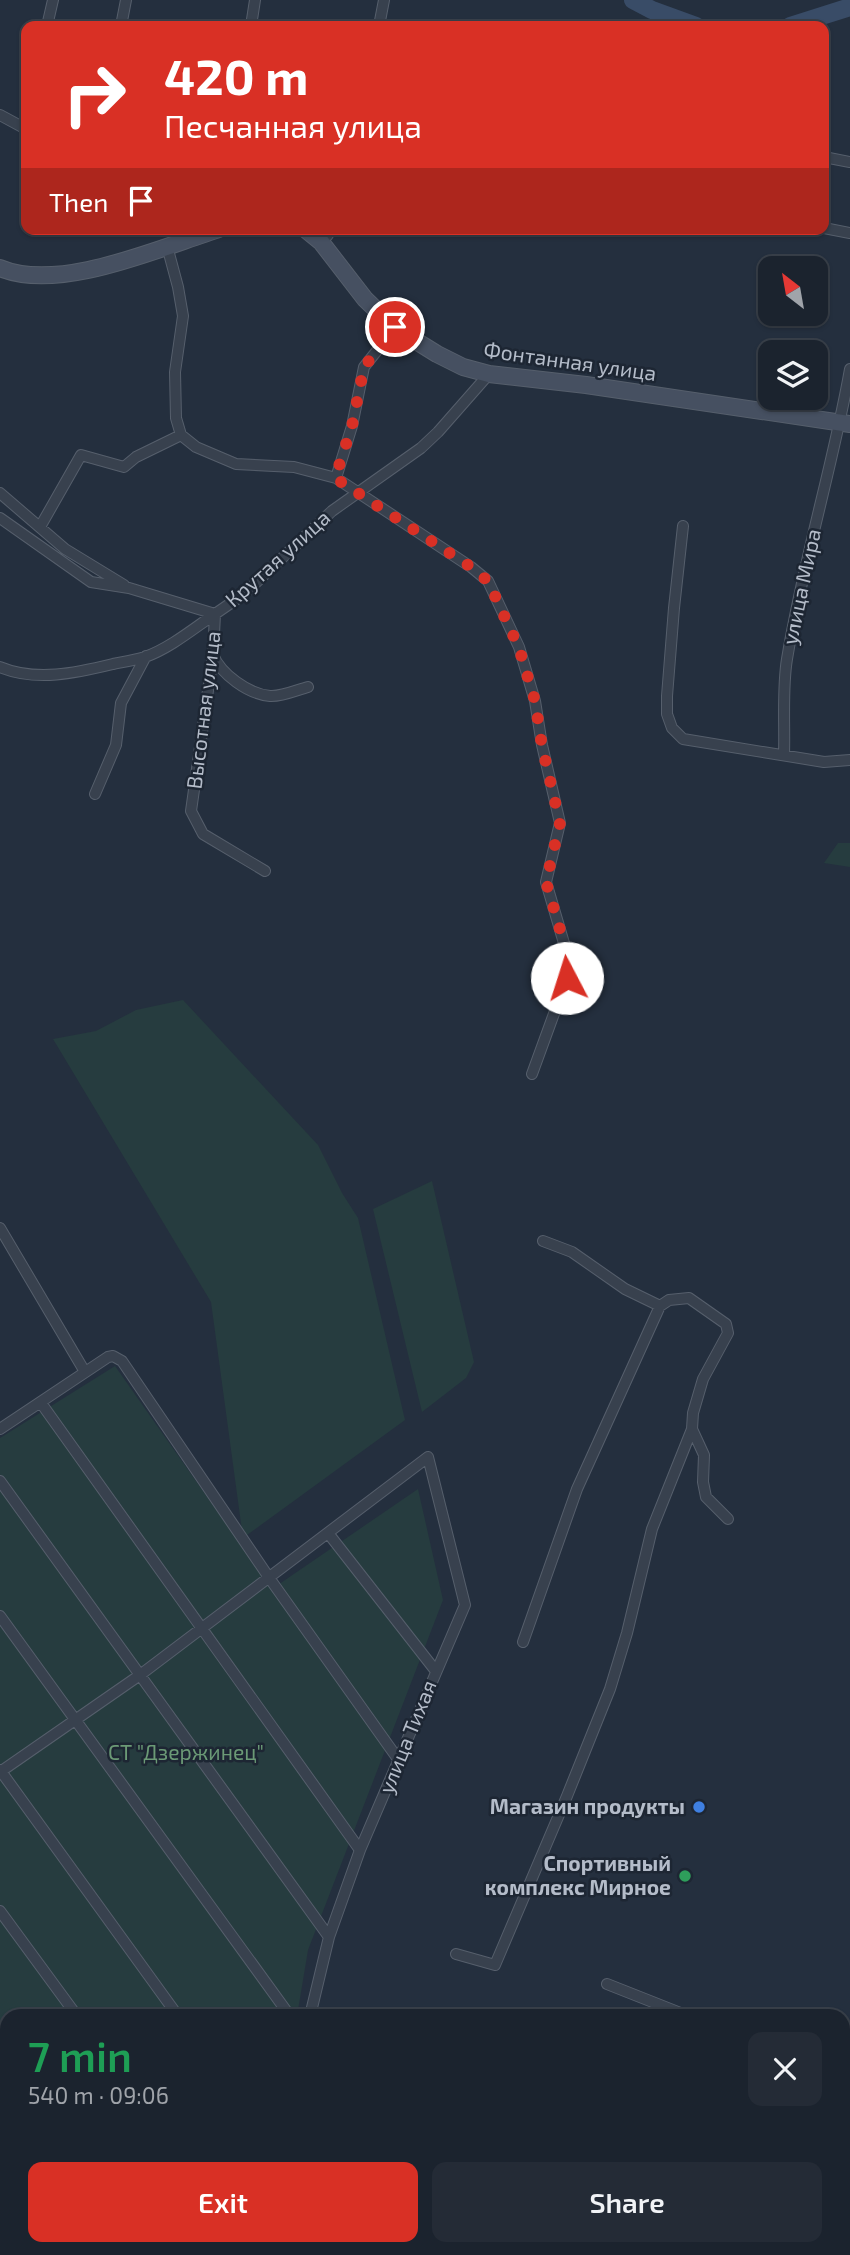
<!DOCTYPE html>
<html lang="en">
<head>
<meta charset="utf-8">
<style>
  :root { --surface:#1b232e; --page:#242b36; --text:#f1f3f6; --muted:#a0a4aa; --line:#39404a; --accent:#d93025 }
  body { margin:0; font-family:"Exo 2",sans-serif; background:var(--page); color:var(--text); height:100vh; display:flex; flex-direction:column; font-size:26px; white-space:nowrap }
  * { box-sizing:border-box; margin:0 }
  p { font-size:23px; color:var(--muted) }
  .icon { flex:none; width:38px; height:38px; fill:none; stroke:currentColor; stroke-width:2; stroke-linecap:round; stroke-linejoin:round }
  .map { position:relative; flex:1; overflow:hidden }
  .panel { position:absolute; left:0px; top:2009px; width:850px; height:247px; display:flex; flex-direction:column; background:var(--surface); border-radius:21px 21px 0 0; box-shadow:0 2px 5px #0004,0 0 0 2px var(--line) }
  .panel>* { flex:none }
  .hud { position:absolute; left:21px; top:21px; width:808px; height:214px; border-radius:14px; box-shadow:0 2px 5px #0004,0 0 0 2px var(--line); background:#d93025; color:#fff; overflow:hidden }
  .needle { width:46px; rotate:329deg }
  .buttons { position:absolute; left:758px; top:256px; display:grid; gap:14px }
  .buttons a { display:grid; place-items:center; width:70px; height:70px; border-radius:14px; background:var(--surface); box-shadow:0 2px 5px #0004,0 0 0 2px var(--line); font-size:35px }
  .pin { position:absolute; display:grid; place-items:center; width:60px; height:60px; color:#fff; margin:-30px; border:4px solid #fff; border-radius:50%; box-shadow:0 2px 7px #0007 }
  .me { position:absolute; width:77px; margin:-38px; rotate:355deg; stroke-linejoin:round; filter:drop-shadow(0 0 5px #0008) }
  .turn { display:flex; align-items:center; gap:24px; height:147px; padding:0 28px; font-size:32px }
  .turn .icon { width:91px; height:91px; stroke-width:2.5 }
  .turn b { display:block; font-size:49px; line-height:60px }
  .then { display:flex; align-items:center; height:66px; padding:0 28px; background:#0003; gap:14px; font-size:26px }
  .round { display:grid; place-items:center; flex:none; width:74px; height:74px; border-radius:14px; background:var(--page) }
  .overview { display:flex; align-items:center; justify-content:space-between; height:119px; padding:0 28px }
  h1 { font-size:42px; font-weight:600; line-height:52px; color:#1e9e55 }
  .primary-button { display:flex; gap:14px; margin-top:auto; padding:14px 28px }
  .primary-button a { flex:1; height:80px; border-radius:14px; background:var(--accent); color:#fff; font-size:28px; font-weight:600; line-height:80px; text-align:center }
  .primary-button a+a { background:var(--page); color:var(--text) }
  .map>svg:first-child { display:block }
</style>
</head>
<body>
<div class="map">
<svg width="850" height="2255" viewBox="0 0 850 2255">
  <rect width="100%" height="100%" fill="#242f3e"/>
  <!-- green -->
  <path fill="#263c3f" d="M838,843H850V867L824,863Z
    M183,1000L318,1145L342,1193L358,1218L405,1420L243,1538L211,1302L53,1039L96,1031L136,1010Z
    M432,1181L474,1362L466,1378L422,1412L373,1209Z
    M115,1366L272,1589L418,1489L443,1600L308,1950L297,2016H7V2249H210L206,2255H0V1438Z"/>
  <g fill="none" stroke-linecap="round" stroke-linejoin="round">
    <!-- river -->
    <path stroke="#394c67" stroke-width="18" d="M633,0L652,10L696,26
      M790,26L850,7"/>
    <defs>
      <path id="street" d="M47,26L53,0
        M121,26L126,0
        M251,26L255,0
        M379,26L384,0
        M0,115L26,129
        M824,157L850,162
        M824,228L850,233
        M321,242L328,235L327,229
        M167,246L178,287L183,316L175,372L176,418L181,435
        M336,478L352,426L364,367L395,328
        M0,493L65,549L124,585
        M0,518L91,582L129,588L215,614L244,594L332,511L421,448L438,432L489,374
        M683,526L674,608L667,696V714L672,728L683,739L824,762L850,760
        M40,527L81,455L124,467L136,457L181,435L196,447L236,464L294,467L336,478L471,567L488,581L519,647L535,701L542,745L560,823L546,882L566,950L567,978L532,1074
        M215,614L213,655L191,811L203,834L265,871
        M213,655C221,674 248,694 270,696C281,697 297,690 308,687
        M0,667C36,682 76,673 113,664C123,662 135,660 145,657C170,648 193,629 215,614
        M784,755C785,724 782,689 787,659C803,561 833,466 850,369
        M95,794L116,745L121,703L146,656
        M0,1228L85,1372
        M543,1241L572,1252L625,1289L660,1306L669,1300L689,1298L726,1324L728,1333L703,1379L693,1413L692,1429L704,1455L703,1482L706,1497L728,1519
        M41,1403L360,1850
        M0,1429L108,1357L113,1356L122,1361L270,1579L398,1759
        M0,1481L329,1937
        M328,1533L435,1670
        M0,1616L290,2016
        M523,1642L577,1489L660,1306
        M0,1770L178,2016
        M0,1772L140,1675L428,1457L465,1605L360,1850L329,1937L310,2016
        M0,1911L77,2016
        M456,1954L495,1965L567,1796L610,1689L627,1633L652,1529L692,1429
        M607,1984L688,2016
        M0,2047L7,2056
        M844,2096L850,2099
        M0,2181L7,2190
        M844,2232L850,2233
        M51,2249L56,2255
        M151,2249L156,2255
        M636,2249L642,2251L643,2249
        M225,2255L230,2249
        M404,2255L406,2249
        M526,2255L527,2249"/>
      <path id="secondary" d="M305,229L321,242L365,299L395,328L437,354L463,367L489,374L586,385L850,424
        M0,268C59,293 159,248 219,229
        M844,2185L850,2170
        M812,2255L815,2249"/>
    </defs>
    <!-- street casing -->
    <use href="#street" stroke="#565f6c" stroke-width="12"/>
    <!-- secondary casing -->
    <use href="#secondary" stroke="#565f6c" stroke-width="18"/>
    <!-- street -->
    <use href="#street" stroke="#38414e" stroke-width="10"/>
    <!-- secondary -->
    <use href="#secondary" stroke="#465061" stroke-width="16"/>
  </g>
  <g fill="none" stroke-linecap="round" stroke-linejoin="round">
    <!-- route -->
    <path stroke="#d93025" stroke-width="12" stroke-dasharray="0 21.6" d="M395,327L364,367L352,426L335,478L471,567L488,581L519,648L535,701L542,746L560,823L546,882L566,950L567,978"/>
  </g>
  <!-- markers -->
  <circle fill="#3f7fe0" stroke="#1d2633" stroke-width="2.5" cx="699" cy="1807" r="7"/>
  <circle fill="#2e9e5b" stroke="#1d2633" stroke-width="2.5" cx="685" cy="1876" r="7"/>
  <g text-anchor="middle" stroke-width="5" stroke-linejoin="round" paint-order="stroke">
    <!-- street labels -->
    <g font-size="21" fill="#b4bcc9" stroke="#1d2633">
      <text transform="translate(570 362) rotate(8)" y="7">Фонтанная улица</text>
      <text transform="translate(278 559) rotate(-42)" y="7">Крутая улица</text>
      <text transform="translate(802 587) rotate(-78)" y="7">улица Мира</text>
      <text transform="translate(204 710) rotate(-83)" y="7">Высотная улица</text>
      <text transform="translate(408 1737) rotate(-68)" y="7">улица Тихая</text>
    </g>
    <!-- park labels -->
    <g font-size="21" fill="#6b9a76" stroke="#1d2633">
      <text x="186" y="1760">СТ "Дзержинец"</text>
    </g>
    <!-- poi labels -->
    <g font-size="21" font-weight="bold" fill="#b4bcc9" stroke="#1d2633" text-anchor="end">
      <text x="685" y="1814">Магазин продукты</text>
      <text x="671" y="1871">Спортивный<tspan x="671" dy="24">комплекс Мирное</tspan></text>
    </g>
  </g>
</svg>
<div class="buttons">
<a><svg class="needle" viewBox="-14 -14 28 28"><path d="M0-13l5 13h-10z" fill="#e53935"/><path d="M0 13l5-13h-10z" fill="#a0a4aa"/></svg></a>
<a><svg class="icon" aria-label="layers" viewBox="0 0 24 24"><path d="M12 4l9 5-9 5-9-5zM3 14l9 5 9-5"/></svg></a>
</div>
<div class="pin" style="left:395px;top:327px;background:#d93025"><svg class="icon" aria-label="arrive" viewBox="0 0 24 24"><path d="M6 21V4h12l-3 4 3 4H6"/></svg></div>
<svg class="me" style="left:567px;top:978px" viewBox="-20 -20 40 40"><circle r="19" fill="#fff"/><path d="M0-13L10 11 0 6-10 11z" fill="#d93025"/></svg>
<div class="hud">
<div class="turn"><svg class="icon" aria-label="right" viewBox="0 0 24 24"><path d="M7 20v-9h11M14 6l5 5-5 5"/></svg><div><b>420 m</b>Песчанная улица</div></div>
<div class="then">Then<svg class="icon" aria-label="arrive" viewBox="0 0 24 24"><path d="M6 21V4h12l-3 4 3 4H6"/></svg></div>
</div>
<section class="panel">
<div class="overview"><div><h1>7 min</h1><p>540 m · 09:06</p></div><a class="round"><svg class="icon" aria-label="close" viewBox="0 0 24 24"><path d="M6 6l12 12M18 6L6 18"/></svg></a></div>
<div class="primary-button"><a>Exit</a><a>Share</a></div>
</section>
</div>
</body>
</html>
